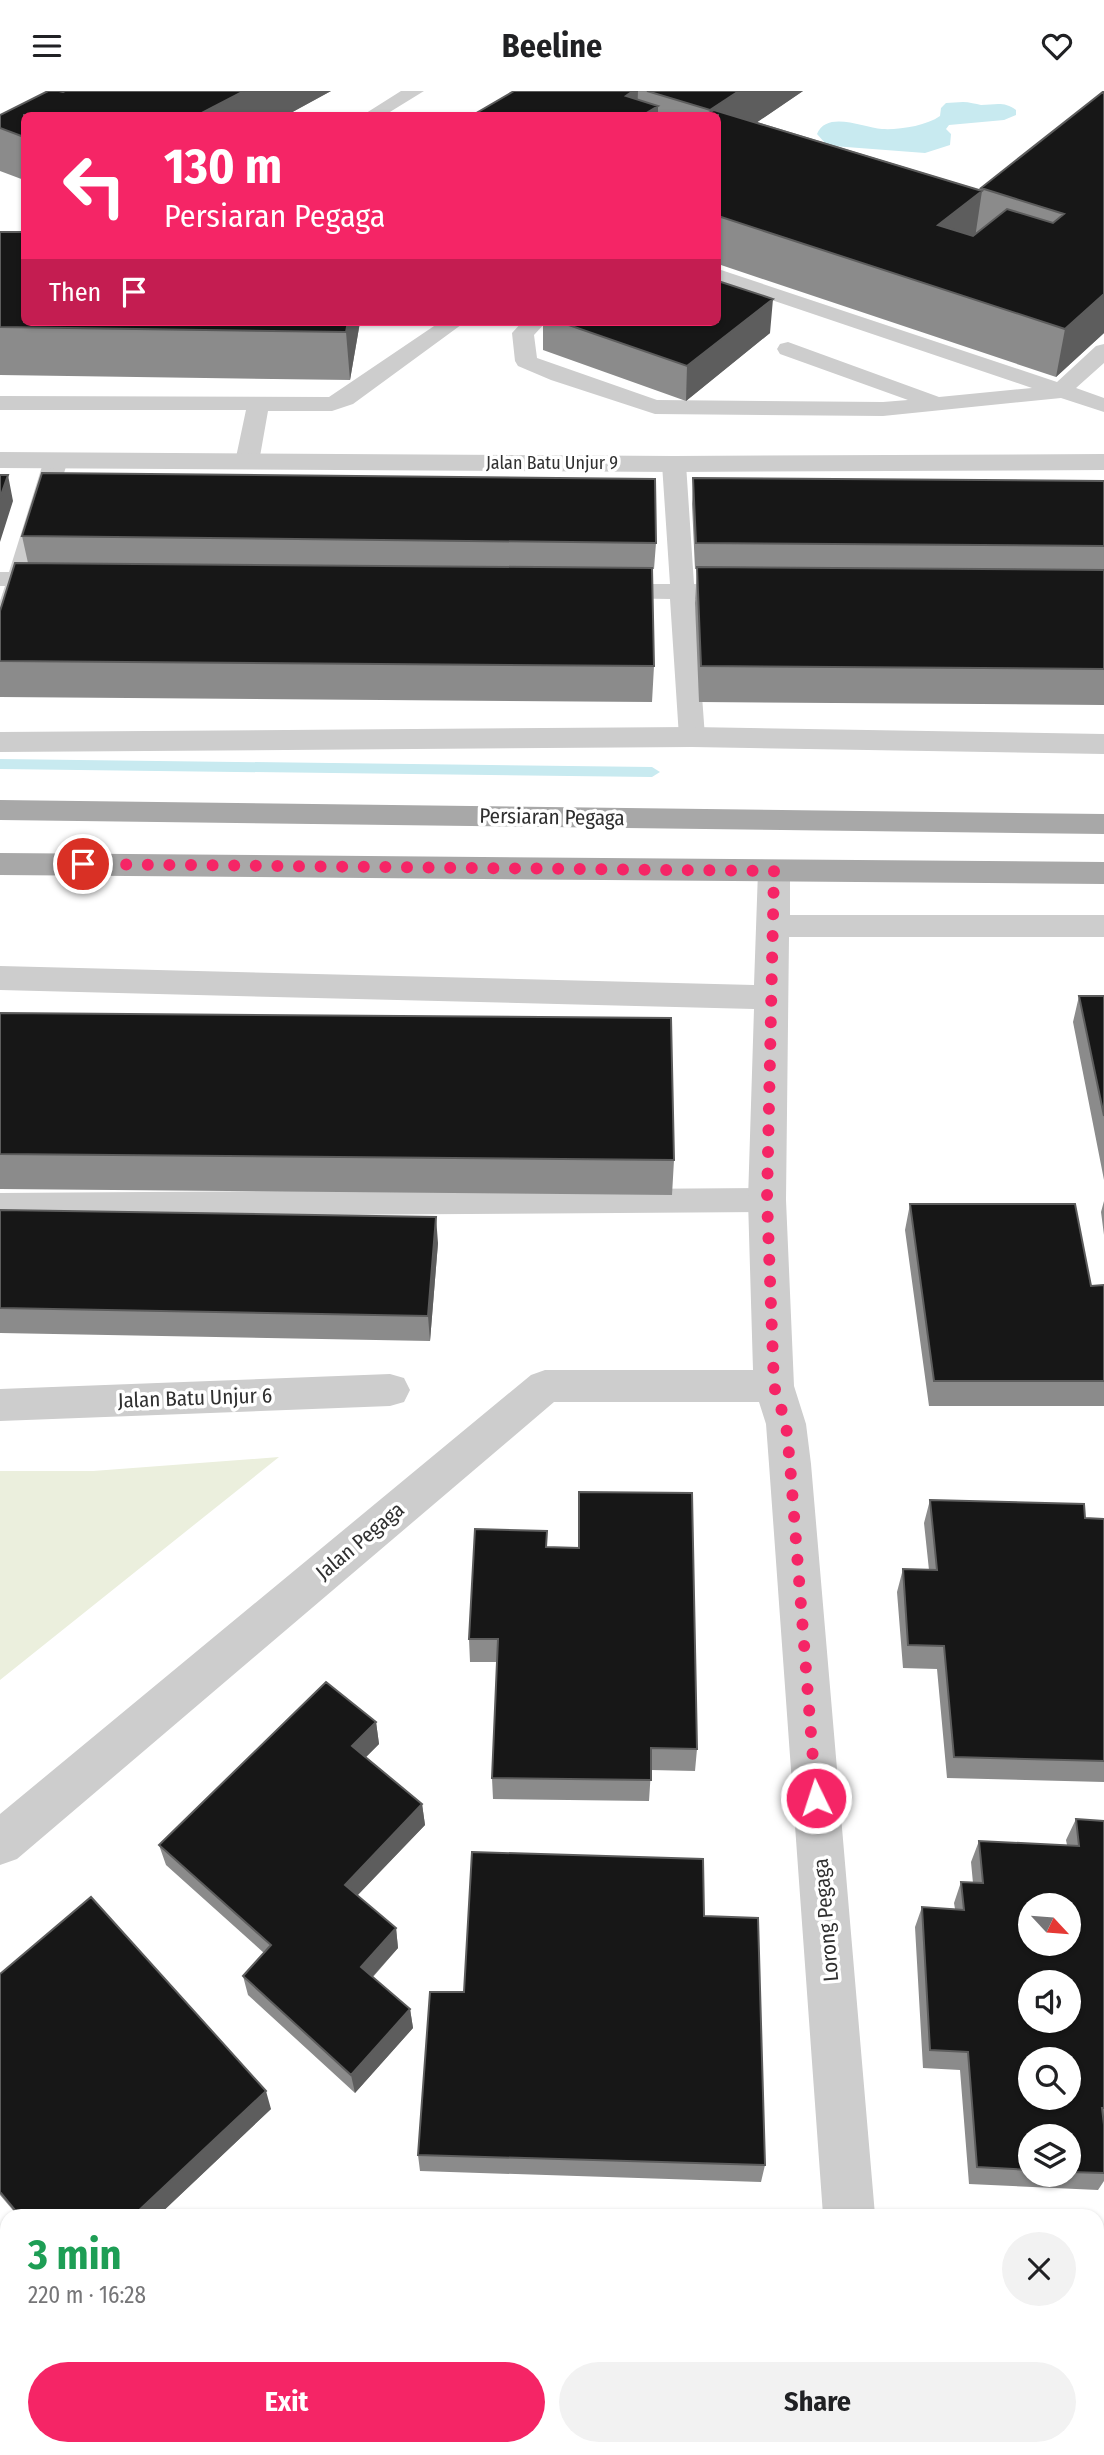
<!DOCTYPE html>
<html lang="en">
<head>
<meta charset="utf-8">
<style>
  :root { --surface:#fff; --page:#f2f2f2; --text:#202124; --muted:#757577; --accent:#f52566 }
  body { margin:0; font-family:"Fira Sans Condensed",sans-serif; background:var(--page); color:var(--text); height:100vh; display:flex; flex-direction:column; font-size:26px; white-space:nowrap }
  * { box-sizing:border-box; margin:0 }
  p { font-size:23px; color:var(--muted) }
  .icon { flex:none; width:38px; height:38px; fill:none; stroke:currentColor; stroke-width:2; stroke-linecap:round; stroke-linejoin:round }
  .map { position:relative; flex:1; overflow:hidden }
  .details { position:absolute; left:0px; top:2118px; width:1104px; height:247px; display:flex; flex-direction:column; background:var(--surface); border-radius:21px 21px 0 0; box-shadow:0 2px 5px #0004 }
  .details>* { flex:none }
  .top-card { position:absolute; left:21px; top:21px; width:700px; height:214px; border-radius:10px; box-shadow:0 2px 5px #0004; background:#f52566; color:#fff; overflow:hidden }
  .needle { width:46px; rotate:116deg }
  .buttons { position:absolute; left:1018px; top:1802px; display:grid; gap:14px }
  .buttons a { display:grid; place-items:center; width:63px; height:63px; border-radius:50%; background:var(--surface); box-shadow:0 2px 5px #0004; font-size:35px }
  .pin { position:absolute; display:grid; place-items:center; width:60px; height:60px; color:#fff; margin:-30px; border:4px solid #fff; border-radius:50%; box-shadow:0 2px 7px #0007 }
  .me { position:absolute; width:77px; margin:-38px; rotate:356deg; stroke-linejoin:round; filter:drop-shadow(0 0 5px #0008) }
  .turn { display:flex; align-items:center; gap:24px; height:147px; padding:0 28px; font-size:32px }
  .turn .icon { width:91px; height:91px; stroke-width:2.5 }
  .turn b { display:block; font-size:49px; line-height:60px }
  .then { display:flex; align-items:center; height:66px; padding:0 28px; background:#0003; gap:14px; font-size:26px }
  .round { display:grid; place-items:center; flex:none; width:74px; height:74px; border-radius:37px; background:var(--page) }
  .overview { display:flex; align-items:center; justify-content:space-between; height:119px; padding:0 28px }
  h1 { font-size:42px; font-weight:700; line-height:52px; color:#1e9e55 }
  .action { display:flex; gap:14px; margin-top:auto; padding:14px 28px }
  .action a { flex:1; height:80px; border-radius:42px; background:var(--accent); color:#fff; font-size:28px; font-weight:700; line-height:80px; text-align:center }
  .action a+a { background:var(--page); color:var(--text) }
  header { display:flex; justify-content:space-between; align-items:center; height:91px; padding:0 28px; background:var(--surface); font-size:32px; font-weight:700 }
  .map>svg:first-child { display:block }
</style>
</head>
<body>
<header><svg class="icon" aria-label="menu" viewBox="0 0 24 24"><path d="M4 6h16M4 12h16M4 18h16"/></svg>Beeline<svg class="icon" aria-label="heart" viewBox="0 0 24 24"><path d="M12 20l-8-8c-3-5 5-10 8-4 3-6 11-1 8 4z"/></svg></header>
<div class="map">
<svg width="1104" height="2364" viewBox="0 0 1104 2364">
  <rect width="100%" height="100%" fill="#fff"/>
  <!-- green -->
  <path fill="#ebefdd" d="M279,1366L0,1589V1380H93Z"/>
  <!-- water -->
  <path fill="#c8eaf0" d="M963,11C969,11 976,13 981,14C995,14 1004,10 1016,19V24L1004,29L949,34L946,38L951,43L950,54L925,62L833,55L825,52L817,43C827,19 864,37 882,38C899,39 926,35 940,25L941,17L946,12Z"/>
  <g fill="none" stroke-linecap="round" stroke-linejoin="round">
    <!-- stream -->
    <path fill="#c8eaf0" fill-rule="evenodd" d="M0,668L652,676L660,681L652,686L0,678Z"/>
    <!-- lane -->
    <path fill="#cdcdcd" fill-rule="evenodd" d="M401,0H424L385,24H363Z
      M718,178L1057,291L1096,255L1104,253V272L1076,297L1104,307V321L1061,307L883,325L655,323L551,289L518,275L515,270L512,242L522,231H546L534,244L537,267L657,309L883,311L908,309L780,263L777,258L780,253L788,251L939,306L1032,297L718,191Z
      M440,231H465L353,313L332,320H268L259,371L255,376H239L235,371L246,319H0V305L329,306Z
      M56,362L64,364L68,369L34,481L64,484L67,489L64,494L29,496L13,550L9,555L0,558V510L5,495H0V481H9L44,369L48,364Z
      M674,366L682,368L686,373L694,493L750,496L753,501L750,506L695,508L705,646L701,652L692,654L683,652L679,646L670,508L606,507L597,505L594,500L597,495L606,493H670L662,373L666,368Z
      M767,1097L778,1100L783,1109L778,1118L767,1121L0,1126V1102Z"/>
    <!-- street -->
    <path fill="#cdcdcd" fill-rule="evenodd" d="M0,361L674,365L1104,363V379L674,381L0,377Z
      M692,636L1104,643V663L692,656L0,661V641Z
      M774,769L786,772L790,780V824H1104V846H789L786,1109L794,1295L806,1333L811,1373L875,2124H823L769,1373L766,1333L759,1311H554L17,1768L0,1774V1723L531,1284L545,1279H753L748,1109L754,918L0,899V875L754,894L758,780L762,772Z
      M390,1283L404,1287L410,1299L404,1311L390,1315L0,1330V1298Z
      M1097,2247H1104V2301H1097Z
      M839,2357H895L896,2364H840Z"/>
    <!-- primary -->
    <path fill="#a8a8a8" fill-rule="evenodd" d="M0,709L1104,723V743L0,729Z
      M0,762L1104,771V793L0,784Z"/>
  </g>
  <!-- wall -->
  <path fill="#8b8b8b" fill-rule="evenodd" d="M65,0H331L287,24H24V89L0,80V24Z
    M514,0H803L757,31L980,99L981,97L1104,0V242L1056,286L718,173V24H473Z
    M0,141L360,231L350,289L0,284Z
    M543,231H718L770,242L686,310L543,259Z
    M693,387L1104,390V614L699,611L695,512L697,478H695L692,413Z
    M22,445L656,452L654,478H652L654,575L652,611L0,606V520L380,475L28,472Z
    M1079,905H1104V1089L1073,931Z
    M0,922L674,1069L672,1104L0,1098Z
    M1104,1110V1144L1101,1121Z
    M910,1113L1091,1195L1104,1194V1315H929L905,1139Z
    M0,1119L438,1152L430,1250L0,1242Z
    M930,1409L1085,1427L1104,1428V1691L947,1687L937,1578L903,1577L897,1501L903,1478L929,1479L924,1432Z
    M547,1456L697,1658L695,1680L651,1679L649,1710L493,1708L492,1687L497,1571H470L469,1548Z
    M376,1631L379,1653L366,1666L422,1713L425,1734L357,1805L396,1837L398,1857L373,1886L410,1918L413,1937L355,2002L248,1904L243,1885L264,1862L166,1774L159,1754Z
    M1076,1728L1104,1730V2090L1098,2099L969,2093L960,1979L923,1977L915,1836L922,1816L955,1818L954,1812L961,1791L973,1792L971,1771L979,1750L1067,1754L1066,1749ZM1031,2046H1069V2084H1031Z
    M704,1825L765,2074L761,2091L420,2080L418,2064L464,1901Z
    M0,1883L271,2018L159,2124H17L0,2104Z"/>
  <!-- shaded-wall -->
  <path fill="#5d5d5d" d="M244,0H331L287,24H198Z
    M633,0H638L637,24L626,5Z
    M739,0H803L718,58L710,24V19Z
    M658,15V24H643Z
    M982,100L975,147L938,134Z
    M1104,203V242L1056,286L1065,238Z
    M773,208L770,242L686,310L687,275Z
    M348,231H360L350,289L346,241Z
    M8,384L13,410L0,451V407Z
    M436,1126L438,1152L430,1250L428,1225Z
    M376,1631L379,1653L355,1677L352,1655Z
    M422,1713L425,1734L348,1814L345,1794Z
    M396,1837L398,1857L364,1895L361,1876Z
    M410,1918L413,1937L355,2002L351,1984Z
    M266,2000L271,2018L159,2124H134Z"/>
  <!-- building -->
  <path fill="#171717" stroke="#5d5d5d" stroke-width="2" fill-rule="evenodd" d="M48,0H59L63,1L65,0H244L198,24H24V46L0,37V24Z
    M514,0H633L626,5L658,15L643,24H473Z
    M647,0H739L710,19Z
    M1104,0V203L1065,238L718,125V24H705L714,19L982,100L938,134L973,145L1007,118L1053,132L1064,123L981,97Z
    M0,141H24V231H348L346,241L0,236Z
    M718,190L773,208L687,275L560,231H718Z
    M42,382L655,388L656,452L22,445Z
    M0,384H8L0,407Z
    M693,387L1104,390V455L696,452Z
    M15,472L652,477L654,575L0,570V520Z
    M697,476L1104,479V578L701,575Z
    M1079,905H1104V1025Z
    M0,922L671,927L674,1069L0,1063Z
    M910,1113H1075L1091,1195L1104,1194V1290H934Z
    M0,1119L436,1126L428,1225L0,1217Z
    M579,1401L692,1402L697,1658L651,1657V1689L492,1687L498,1548H469L475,1438L547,1440L546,1456L579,1457Z
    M930,1409L1084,1413L1085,1427L1104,1428V1670L954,1666L944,1555L908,1554L903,1478L937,1479Z
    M326,1591L376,1631L352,1655L422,1713L345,1794L396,1837L361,1876L410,1918L351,1984L243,1885L271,1854L159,1754Z
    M1076,1728L1104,1730V2017H1102L1104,2034V2082L1069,2081V2046H1031V2079L977,2076L968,1961L930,1959L922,1816L964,1819L961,1791L983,1792L979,1750L1079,1755ZM1031,1815H1069V1853H1031ZM1031,1892H1069V1930H1031ZM1031,1969H1069V2007H1031Z
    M472,1761L703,1768L704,1825L758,1827L765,2074L418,2064L430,1901H464Z
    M91,1806L266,2000L134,2124H19L0,2101V1883Z
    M449,2120L534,2124H449Z
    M86,2357H273L279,2364H79Z
    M293,2357H321L327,2364H287Z
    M429,2357H770V2364H429Z"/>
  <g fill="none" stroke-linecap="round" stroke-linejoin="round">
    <!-- route -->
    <path stroke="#f52566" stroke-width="12" stroke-dasharray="0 21.6" d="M83,773L774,780L767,1108L774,1295L786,1333L790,1373L816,1707"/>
  </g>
  <g text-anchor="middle" stroke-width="7" stroke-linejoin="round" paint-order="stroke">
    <!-- far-street labels -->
    <g font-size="18" fill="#303030" stroke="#fff">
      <text x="552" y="378">Jalan Batu Unjur 9</text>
    </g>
    <!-- street labels -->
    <g font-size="21" fill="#303030" stroke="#fff">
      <text transform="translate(552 726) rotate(1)" y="7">Persiaran Pegaga</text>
      <text transform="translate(195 1307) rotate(-2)" y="7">Jalan Batu Unjur 6</text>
      <text transform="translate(360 1450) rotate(-40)" y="7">Jalan Pegaga</text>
      <text transform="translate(826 1829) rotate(-95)" y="7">Lorong Pegaga</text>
    </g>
  </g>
</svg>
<div class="buttons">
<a><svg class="needle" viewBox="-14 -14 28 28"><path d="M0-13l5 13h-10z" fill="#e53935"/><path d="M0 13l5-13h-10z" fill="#757577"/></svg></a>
<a><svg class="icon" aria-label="sound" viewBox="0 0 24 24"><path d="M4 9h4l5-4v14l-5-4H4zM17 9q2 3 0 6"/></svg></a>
<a><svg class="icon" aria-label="search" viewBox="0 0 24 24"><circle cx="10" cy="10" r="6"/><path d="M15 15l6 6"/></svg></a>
<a><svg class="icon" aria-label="layers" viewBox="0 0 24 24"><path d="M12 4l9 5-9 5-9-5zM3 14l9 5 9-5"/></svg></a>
</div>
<div class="pin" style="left:83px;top:773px;background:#d93025"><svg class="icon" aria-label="arrive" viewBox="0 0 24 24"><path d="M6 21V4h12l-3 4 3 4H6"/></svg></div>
<svg class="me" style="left:816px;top:1707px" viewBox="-20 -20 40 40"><circle r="17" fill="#f52566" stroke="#fff" stroke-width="3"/><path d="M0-11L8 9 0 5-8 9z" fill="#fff"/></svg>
<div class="top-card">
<div class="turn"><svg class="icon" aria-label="left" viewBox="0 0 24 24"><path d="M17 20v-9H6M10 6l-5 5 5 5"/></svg><div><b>130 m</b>Persiaran Pegaga</div></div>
<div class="then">Then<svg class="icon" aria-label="arrive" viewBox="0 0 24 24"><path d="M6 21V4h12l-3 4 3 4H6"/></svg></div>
</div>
<section class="details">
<div class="overview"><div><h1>3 min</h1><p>220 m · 16:28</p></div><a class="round"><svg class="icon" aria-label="close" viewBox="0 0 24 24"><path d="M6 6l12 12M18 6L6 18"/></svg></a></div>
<div class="action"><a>Exit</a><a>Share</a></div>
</section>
</div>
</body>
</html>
